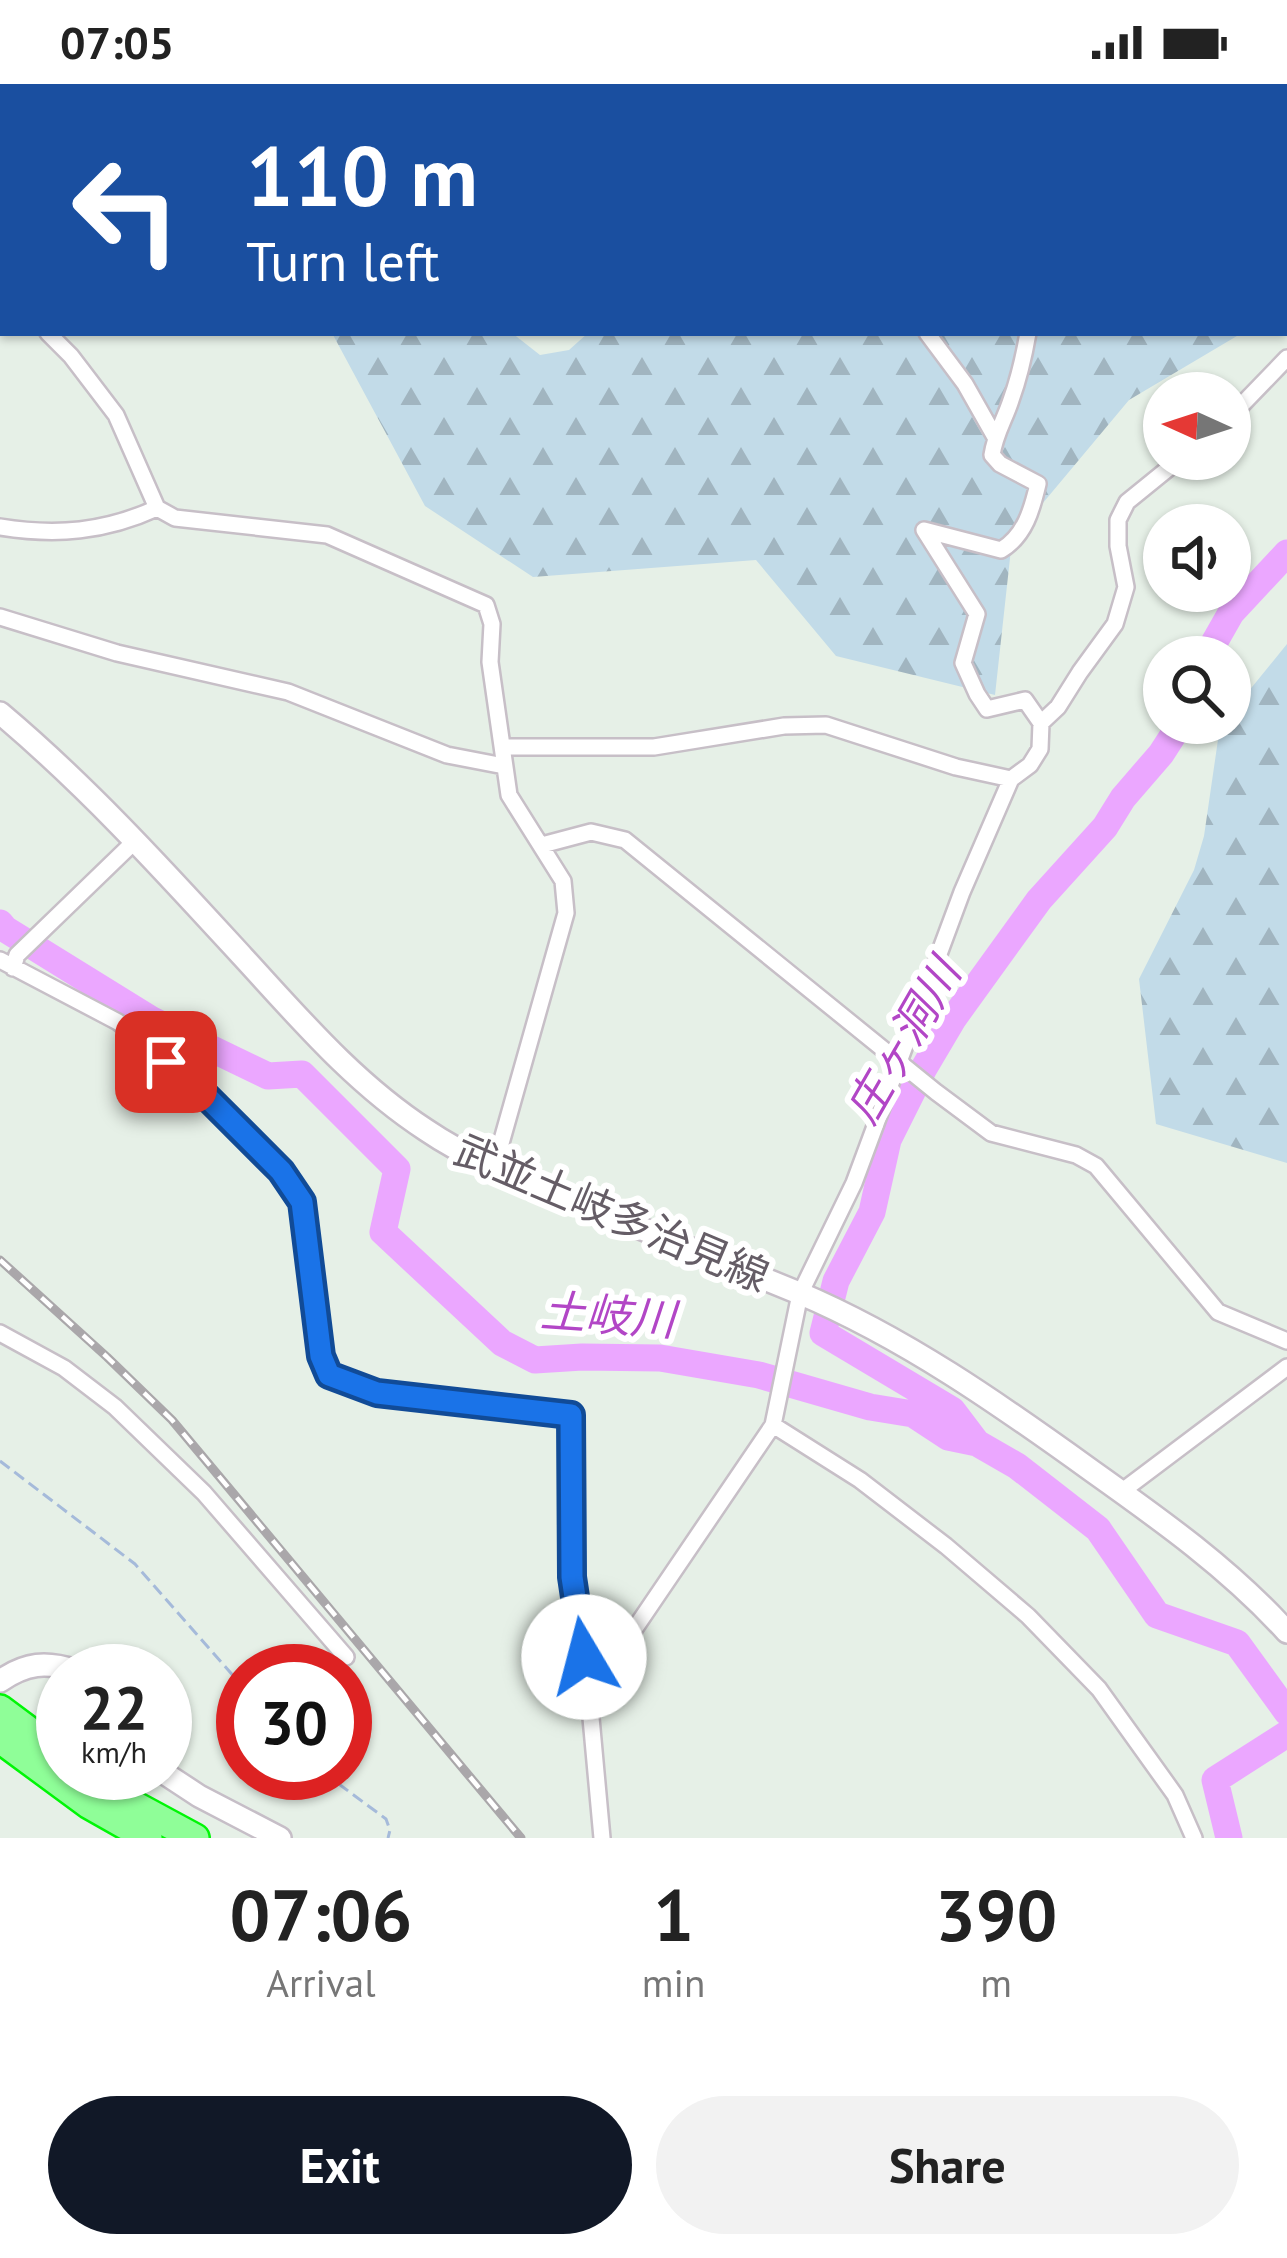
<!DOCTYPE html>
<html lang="en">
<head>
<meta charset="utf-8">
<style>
  :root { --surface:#fff; --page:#f2f2f2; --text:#222; --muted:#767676; --accent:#111827 }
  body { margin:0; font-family:"PT Sans","Noto Sans JP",sans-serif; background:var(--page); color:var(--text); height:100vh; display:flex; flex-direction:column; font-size:45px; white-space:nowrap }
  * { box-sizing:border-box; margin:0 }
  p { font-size:39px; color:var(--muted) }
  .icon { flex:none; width:66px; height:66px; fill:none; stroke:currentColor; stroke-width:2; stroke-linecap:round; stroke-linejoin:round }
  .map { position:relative; height:1754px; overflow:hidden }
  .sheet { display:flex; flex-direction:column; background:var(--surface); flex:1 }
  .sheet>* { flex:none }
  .guide { position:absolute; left:0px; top:0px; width:1287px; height:252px; box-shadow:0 3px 9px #0004; background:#1a4fa0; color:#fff; overflow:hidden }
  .needle { width:78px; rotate:273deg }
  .buttons { position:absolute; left:1143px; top:288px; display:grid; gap:24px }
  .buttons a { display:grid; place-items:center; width:108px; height:108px; border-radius:50%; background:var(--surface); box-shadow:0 3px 9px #0004; font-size:60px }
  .speed { position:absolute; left:36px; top:1560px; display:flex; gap:24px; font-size:60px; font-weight:700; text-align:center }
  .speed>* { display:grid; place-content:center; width:156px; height:156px; border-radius:50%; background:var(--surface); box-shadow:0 3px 9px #0004; line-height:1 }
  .speed small { font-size:30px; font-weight:400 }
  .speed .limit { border:18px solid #d22; background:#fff; color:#111 }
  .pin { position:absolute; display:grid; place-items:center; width:102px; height:102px; color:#fff; margin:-51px; border-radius:24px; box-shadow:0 6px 18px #0006 }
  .me { position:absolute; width:132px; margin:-66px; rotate:352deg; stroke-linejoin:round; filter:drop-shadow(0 0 9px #0008) }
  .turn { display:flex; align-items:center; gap:42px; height:252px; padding:0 48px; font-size:54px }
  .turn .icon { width:156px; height:156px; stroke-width:2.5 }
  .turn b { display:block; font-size:84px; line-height:102px }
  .eta { display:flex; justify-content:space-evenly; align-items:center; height:204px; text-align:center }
  .eta b { font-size:72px; font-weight:700; line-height:84px }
  .button { display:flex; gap:24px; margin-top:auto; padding:24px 48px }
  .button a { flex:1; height:138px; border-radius:72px; background:var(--accent); color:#fff; font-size:48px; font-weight:700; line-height:138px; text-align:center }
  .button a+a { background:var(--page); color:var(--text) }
  .status { display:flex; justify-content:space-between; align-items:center; height:84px; padding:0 60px; background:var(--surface); direction:ltr }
  .status svg { height:33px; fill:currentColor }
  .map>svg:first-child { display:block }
</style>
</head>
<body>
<div class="status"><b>07:05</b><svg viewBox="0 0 49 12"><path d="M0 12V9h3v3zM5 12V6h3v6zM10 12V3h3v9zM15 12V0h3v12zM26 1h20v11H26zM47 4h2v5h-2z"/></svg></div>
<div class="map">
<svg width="1287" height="1754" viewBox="0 0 1287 1754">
  <defs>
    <pattern id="forest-firs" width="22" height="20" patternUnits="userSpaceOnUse" patternTransform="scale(3)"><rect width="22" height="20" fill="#c2dbe8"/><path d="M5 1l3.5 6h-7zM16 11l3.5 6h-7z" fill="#a1b5c0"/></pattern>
  </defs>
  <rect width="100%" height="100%" fill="#e6f0e7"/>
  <!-- forest -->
  <path fill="url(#forest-firs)" d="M125,0H1287V65L1284,66V3H129Z
    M332,249H512L540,271L569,266L588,249H1242L1129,316L1012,456L995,611L836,572L756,476L533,493L425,422Z
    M1287,560V1079L1156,1040L1139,895L1194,786L1204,752L1220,642L1230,639V630Z"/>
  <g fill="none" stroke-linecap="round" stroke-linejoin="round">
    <!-- river -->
    <path stroke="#eba7ff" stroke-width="27" d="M1206,573L1231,529L1287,469
      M0,839L5,845L152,936L268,992L302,990L397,1085L383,1148L502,1259L535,1276L582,1273L660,1274L759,1291L870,1323L913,1330L948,1353L977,1359L1017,1382L1098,1445L1157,1531L1237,1559L1287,1628
      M977,1359L952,1326L823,1249L836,1197L872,1128L888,1056L924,984L953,935L1039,816L1105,743L1123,714L1161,670L1181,639
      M1229,1754L1215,1696L1287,1650"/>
    <defs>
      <path id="street" d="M774,0L780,3
        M906,0L907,3
        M1033,0L1034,3
        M0,206L3,209
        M48,249L71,272L116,331L157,424L175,434L327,451L486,521L492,540L490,578L509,711L563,797L566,829L494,1084
        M927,249L965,300L995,353
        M1230,333L1287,274
        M0,443C56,452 105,448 157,424
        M0,533L117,569L288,608L447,671L504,682
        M1041,639L1058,623L1080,588L1115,540L1126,503L1118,462V436L1127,418L1180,375
        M503,663H654L784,642L826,641L956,683L1011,695
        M542,761L591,748L625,756L936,1008L991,1049L1076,1071L1096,1082L1218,1228L1287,1257
        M0,876L118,938L197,1002L281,1087L302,1118L321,1272L329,1291L377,1309L571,1331L572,1493L589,1612L602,1754
        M13,884L17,871L136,756
        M0,1249L64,1284L115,1323L204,1409L346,1573
        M773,1341L860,1396L946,1462L1028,1532L1099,1605L1175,1711L1194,1754
        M1121,1408L1287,1283
        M589,1612L773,1341L800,1210L854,1099L962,808L1011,695L1030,681L1040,665L1041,639L1025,616L987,625L977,610L963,579L977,530L924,446L1001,466C1025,452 1032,425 1038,400L1000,380L992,371C995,350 1005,335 1011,316C1019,294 1024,272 1028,249"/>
      <path id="secondary" d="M0,629C88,703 165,788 243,873C300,935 354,999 426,1046C473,1078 528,1098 581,1120C654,1150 726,1179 799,1209C905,1254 999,1320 1092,1387C1161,1436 1230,1485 1287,1548
        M0,1597C26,1579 46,1577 76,1587
        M164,1689L199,1712L280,1754"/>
      <path id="highway" d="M0,1625L63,1672
        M0,1655L88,1720L148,1754
        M87,1689L132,1720L195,1754"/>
    </defs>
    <!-- street casing -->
    <use href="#street" stroke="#c7bfc7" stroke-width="20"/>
    <!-- secondary casing -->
    <use href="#secondary" stroke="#c6bec7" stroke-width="26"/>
    <!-- highway casing -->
    <use href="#highway" stroke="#00f606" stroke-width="32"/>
    <!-- path -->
    <path stroke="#a5bada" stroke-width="3" stroke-dasharray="12 6" stroke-linecap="butt" d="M279,3L283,0
      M0,1377L135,1480L243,1603
      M324,1689L386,1735L390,1746L388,1754"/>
    <!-- street -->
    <use href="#street" stroke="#fff" stroke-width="15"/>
    <!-- secondary -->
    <use href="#secondary" stroke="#fff" stroke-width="21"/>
    <!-- highway -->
    <use href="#highway" stroke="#8ffe98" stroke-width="27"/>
    <defs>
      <path id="rail" d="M0,1176L107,1273L172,1336L521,1754"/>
    </defs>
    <!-- rail casing -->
    <use href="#rail" stroke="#aaa7aa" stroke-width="9"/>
    <!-- rail -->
    <use href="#rail" stroke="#fff" stroke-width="4.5" stroke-dasharray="14" stroke-linecap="butt"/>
  </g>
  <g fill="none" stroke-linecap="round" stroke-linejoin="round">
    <defs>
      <path id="route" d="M166,978L196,1002L281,1087L302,1118L321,1272L329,1291L377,1309L571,1331L572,1493L584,1573"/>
    </defs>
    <!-- route casing -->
    <use href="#route" stroke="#114b97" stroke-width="30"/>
    <!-- route -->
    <use href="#route" stroke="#1a73e8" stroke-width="21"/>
  </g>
  <g text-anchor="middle" stroke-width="12" stroke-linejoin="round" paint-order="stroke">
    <!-- street labels -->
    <g font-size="42" fill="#655d66" stroke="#fff">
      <text transform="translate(612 1129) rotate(23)" y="15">武並土岐多治見線</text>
    </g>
    <!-- water labels -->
    <g font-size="45" font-style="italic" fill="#b246c6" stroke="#fff">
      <text transform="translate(903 957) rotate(-60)" y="16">庄ヶ洞川</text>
      <text transform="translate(608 1231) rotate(4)" y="16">土岐川</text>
    </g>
  </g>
</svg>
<div class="buttons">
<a><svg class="needle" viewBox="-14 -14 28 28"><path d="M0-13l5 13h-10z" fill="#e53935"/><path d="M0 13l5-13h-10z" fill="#767676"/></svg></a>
<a><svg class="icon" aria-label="sound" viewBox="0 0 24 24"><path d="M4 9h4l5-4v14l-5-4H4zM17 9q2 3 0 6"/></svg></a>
<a><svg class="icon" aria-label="search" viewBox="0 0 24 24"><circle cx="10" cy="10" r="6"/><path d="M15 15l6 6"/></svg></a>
</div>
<div class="speed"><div>22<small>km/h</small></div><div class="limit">30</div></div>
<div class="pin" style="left:166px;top:978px;background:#d93025"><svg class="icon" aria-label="arrive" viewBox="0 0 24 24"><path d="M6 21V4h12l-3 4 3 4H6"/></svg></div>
<svg class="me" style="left:584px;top:1573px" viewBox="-20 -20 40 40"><circle r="19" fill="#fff"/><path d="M0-13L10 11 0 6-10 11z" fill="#1a73e8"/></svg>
<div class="guide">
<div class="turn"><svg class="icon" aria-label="left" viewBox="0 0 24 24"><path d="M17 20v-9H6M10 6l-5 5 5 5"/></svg><div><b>110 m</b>Turn left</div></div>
</div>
</div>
<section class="sheet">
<div class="eta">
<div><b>07:06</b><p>Arrival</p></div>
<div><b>1</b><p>min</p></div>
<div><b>390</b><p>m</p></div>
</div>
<div class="button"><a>Exit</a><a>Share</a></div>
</section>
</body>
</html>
